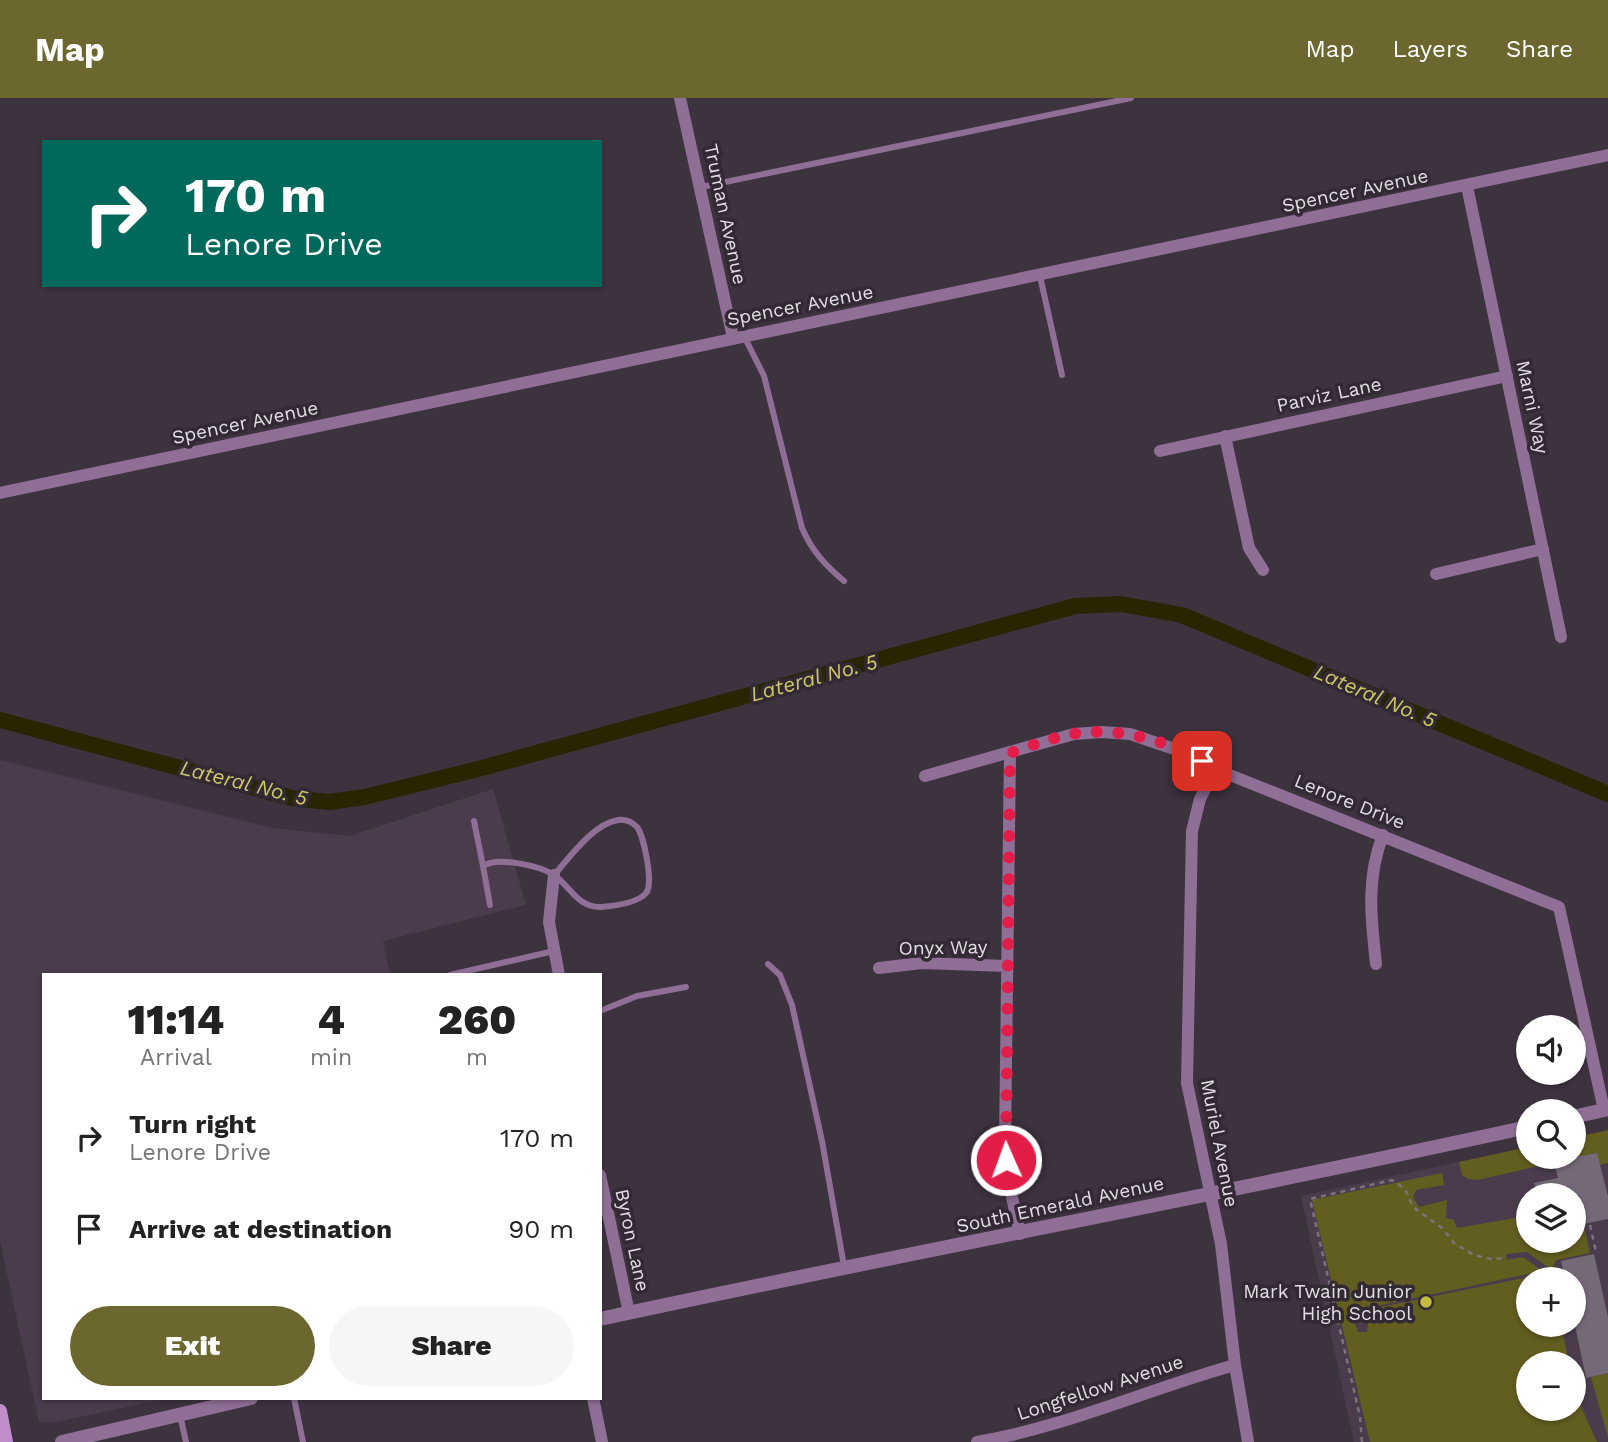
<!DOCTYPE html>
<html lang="en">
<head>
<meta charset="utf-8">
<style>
  :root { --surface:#fff; --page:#f6f6f6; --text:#222; --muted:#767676; --accent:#6b672f }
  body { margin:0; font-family:"Work Sans",sans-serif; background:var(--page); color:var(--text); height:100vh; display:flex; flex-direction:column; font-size:26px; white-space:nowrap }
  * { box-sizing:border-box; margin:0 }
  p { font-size:23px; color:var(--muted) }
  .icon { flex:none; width:38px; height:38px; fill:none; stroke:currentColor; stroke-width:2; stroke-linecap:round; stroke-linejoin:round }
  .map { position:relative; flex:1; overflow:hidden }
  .side { position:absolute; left:42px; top:875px; width:560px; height:427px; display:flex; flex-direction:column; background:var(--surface); border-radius:0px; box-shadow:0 2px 5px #0004 }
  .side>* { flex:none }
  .banner { position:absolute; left:42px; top:42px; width:560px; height:147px; border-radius:0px; box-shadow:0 2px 5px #0004; background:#00695c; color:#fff; overflow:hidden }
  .buttons { position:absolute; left:1516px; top:917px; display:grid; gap:14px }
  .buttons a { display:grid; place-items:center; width:70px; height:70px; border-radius:50%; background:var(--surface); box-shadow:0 2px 5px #0004; font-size:35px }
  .pin { position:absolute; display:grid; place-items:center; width:60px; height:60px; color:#fff; margin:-30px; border-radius:14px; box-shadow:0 4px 10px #0006 }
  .me { position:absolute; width:77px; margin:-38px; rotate:358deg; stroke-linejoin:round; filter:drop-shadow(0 0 5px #0008) }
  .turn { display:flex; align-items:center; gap:24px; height:147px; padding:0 28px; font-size:32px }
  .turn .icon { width:91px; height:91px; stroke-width:2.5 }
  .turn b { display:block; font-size:49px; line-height:60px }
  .eta { display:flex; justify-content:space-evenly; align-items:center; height:119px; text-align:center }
  .eta b { font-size:42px; font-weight:800; line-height:49px }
  .cta { display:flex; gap:14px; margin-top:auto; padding:14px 28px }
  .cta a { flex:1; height:80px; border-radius:42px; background:var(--accent); color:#fff; font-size:28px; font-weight:800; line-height:80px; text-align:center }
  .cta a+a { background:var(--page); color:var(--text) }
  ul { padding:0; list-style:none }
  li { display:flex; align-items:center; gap:21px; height:91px; padding:0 28px }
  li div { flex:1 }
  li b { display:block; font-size:26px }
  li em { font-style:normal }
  header { display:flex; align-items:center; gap:42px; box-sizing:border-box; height:98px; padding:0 35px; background:var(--accent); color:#fff }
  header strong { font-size:33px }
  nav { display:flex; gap:38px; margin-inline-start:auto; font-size:24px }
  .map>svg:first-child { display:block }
</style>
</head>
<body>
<header>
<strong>Map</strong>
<nav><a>Map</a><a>Layers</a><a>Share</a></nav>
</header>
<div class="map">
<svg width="1608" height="1344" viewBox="0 0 1608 1344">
  <rect width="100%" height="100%" fill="#3d333f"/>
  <!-- built -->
  <path fill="#4a3c4d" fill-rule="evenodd" d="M0,662L272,730L350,738L493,691L526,807L383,843L390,877H44V1300H169L56,1324H39L0,1143Z
    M1608,1032V1344H1354L1301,1098L1528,1049V1059H1573V1040ZM1528,1097H1573V1143H1528ZM1528,1181H1573V1227H1528ZM1528,1265H1573V1311H1528Z"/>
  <!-- green -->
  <path fill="#625e20" d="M1608,1032V1065L1599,1067L1596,1055L1477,1082L1468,1081L1462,1077L1459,1064L1528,1049V1059H1573V1040Z
    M1442,1075L1444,1087L1416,1092L1413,1099L1419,1109L1447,1102L1446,1120L1454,1122L1457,1130L1521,1119L1526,1145L1573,1143V1135L1585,1132L1590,1155L1556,1162L1552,1172L1527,1154L1506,1156L1507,1162L1523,1159L1543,1173L1362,1211L1355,1225L1358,1234H1367L1369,1219L1377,1215L1376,1210L1534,1178L1539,1181H1528V1227H1561L1569,1265H1528V1311H1573V1291L1597,1344H1370L1312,1102Z
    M1608,1275V1339L1591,1279Z"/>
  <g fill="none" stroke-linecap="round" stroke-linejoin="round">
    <!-- canal -->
    <path stroke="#282600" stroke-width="16" d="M0,622L292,700L329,704L365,699L482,670L1075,508L1121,506L1182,517L1608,696"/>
  </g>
  <!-- building -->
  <path fill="#746976" d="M1597,1055L1608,1098V1121L1573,1128V1097H1537L1534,1085L1558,1080L1554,1063Z
    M1594,1156L1608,1219V1275L1586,1280L1573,1218V1179L1565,1181L1561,1163Z"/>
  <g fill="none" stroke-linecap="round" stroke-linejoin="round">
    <!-- path -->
    <path stroke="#7b727c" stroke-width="2.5" stroke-dasharray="5 5" stroke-linecap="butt" d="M1590,1127L1596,1154
      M1362,1344L1360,1319L1310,1101L1392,1082L1405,1091L1413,1109L1442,1130L1455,1146L1474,1157L1491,1161L1506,1160"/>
    <!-- service -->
    <path stroke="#8f6f96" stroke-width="6" d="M701,89L1131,0
      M1040,178L1062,277
      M744,238L764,278L802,430C812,453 825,467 844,483
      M474,723L483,768
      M490,807L483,768C498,758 540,768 554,777C571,789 578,810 601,809C613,808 638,805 646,795C654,787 644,738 637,729C632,724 625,721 618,722C593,726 570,759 554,777
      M768,866L780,877L792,907L822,1043L844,1168
      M450,877L554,853
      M600,913L637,898L686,889
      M294,1300L303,1344
      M180,1317L186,1344"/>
    <!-- minor -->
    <path stroke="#8f6f96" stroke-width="12" d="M680,0L733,240
      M1467,88L1561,539
      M1225,338L1249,450L1263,472
      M1160,353L1507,278
      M0,395L1608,57
      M1436,476L1543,451
      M1010,655L1005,1043L1008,1081L1020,1136
      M1215,671L1200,701L1192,733L1187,985L1221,1146L1235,1267L1248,1344
      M925,678L1074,636L1102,634L1130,636L1189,656L1215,671L1559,809L1604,1012
      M554,777L549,824L559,877
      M1376,866C1371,821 1366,780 1383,737
      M879,870L922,865L1007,868
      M600,1077L629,1215
      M593,1300L602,1344
      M977,1344C1066,1329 1148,1291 1235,1267"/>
    <!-- tertiary -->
    <path stroke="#8f6f96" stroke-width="14" d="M1573,1019L1608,1011
      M600,1221C909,1154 1219,1097 1528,1029
      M62,1344L251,1300"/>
    <!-- secondary -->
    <path stroke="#c08dcb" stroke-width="14" d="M0,1313L6,1344"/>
  </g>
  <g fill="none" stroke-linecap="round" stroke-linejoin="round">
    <!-- route -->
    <path stroke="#e11d48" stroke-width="12" stroke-dasharray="0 21.6" d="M1006,1062L1010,655C1031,648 1051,640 1072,636C1115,628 1165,642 1202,663"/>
  </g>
  <!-- markers -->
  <circle fill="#c4bc3e" stroke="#322934" stroke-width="2.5" cx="1426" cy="1204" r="7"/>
  <g text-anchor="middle" stroke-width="7" stroke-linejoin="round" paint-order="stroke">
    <!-- street labels -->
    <g font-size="19" fill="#e2dce3" stroke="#322934">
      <text transform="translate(1355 92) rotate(-12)" y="7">Spencer Avenue</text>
      <text transform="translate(726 116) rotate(78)" y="7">Truman Avenue</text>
      <text transform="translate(800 207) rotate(-11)" y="7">Spencer Avenue</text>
      <text transform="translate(1329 296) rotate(-12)" y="7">Parviz Lane</text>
      <text transform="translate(1533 309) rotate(78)" y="7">Marni Way</text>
      <text transform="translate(245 324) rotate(-12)" y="7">Spencer Avenue</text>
      <text transform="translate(1350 703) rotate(22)" y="7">Lenore Drive</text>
      <text transform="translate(943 849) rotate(-1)" y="7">Onyx Way</text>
      <text transform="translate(1220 1045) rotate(79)" y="7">Muriel Avenue</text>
      <text transform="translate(1060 1106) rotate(-12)" y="7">South Emerald Avenue</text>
      <text transform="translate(633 1142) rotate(78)" y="7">Byron Lane</text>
      <text transform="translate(1100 1289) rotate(-18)" y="7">Longfellow Avenue</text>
    </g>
    <!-- poi labels -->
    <g font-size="19" fill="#e2dce3" stroke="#322934" text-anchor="end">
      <text x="1412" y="1200">Mark Twain Junior<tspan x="1412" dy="22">High School</tspan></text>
    </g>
    <!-- water labels -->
    <g font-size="21" font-style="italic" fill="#cec863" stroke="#322934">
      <text transform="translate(814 580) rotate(-15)" y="7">Lateral No. 5</text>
      <text transform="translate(1375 598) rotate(23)" y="7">Lateral No. 5</text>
      <text transform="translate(244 685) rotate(14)" y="7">Lateral No. 5</text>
    </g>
  </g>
</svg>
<div class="buttons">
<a><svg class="icon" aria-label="sound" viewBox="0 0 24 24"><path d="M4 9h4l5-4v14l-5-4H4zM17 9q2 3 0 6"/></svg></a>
<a><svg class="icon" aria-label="search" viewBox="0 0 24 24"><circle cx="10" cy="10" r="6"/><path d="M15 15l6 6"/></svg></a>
<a><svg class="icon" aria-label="layers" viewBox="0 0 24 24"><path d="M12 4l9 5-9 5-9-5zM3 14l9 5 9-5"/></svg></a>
<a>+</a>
<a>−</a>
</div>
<div class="pin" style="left:1202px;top:663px;background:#d93025"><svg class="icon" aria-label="arrive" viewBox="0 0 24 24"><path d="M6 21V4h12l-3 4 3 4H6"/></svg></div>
<svg class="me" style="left:1006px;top:1062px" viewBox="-20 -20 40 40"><circle r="17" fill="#e11d48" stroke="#fff" stroke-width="3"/><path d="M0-11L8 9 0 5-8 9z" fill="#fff"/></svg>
<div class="banner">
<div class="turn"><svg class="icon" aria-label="right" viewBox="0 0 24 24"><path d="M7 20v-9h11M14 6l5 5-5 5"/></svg><div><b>170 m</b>Lenore Drive</div></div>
</div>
<section class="side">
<div class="eta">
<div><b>11:14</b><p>Arrival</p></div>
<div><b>4</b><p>min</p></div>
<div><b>260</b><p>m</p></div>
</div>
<ul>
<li><svg class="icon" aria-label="right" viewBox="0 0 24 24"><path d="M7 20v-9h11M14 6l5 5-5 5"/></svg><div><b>Turn right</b><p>Lenore Drive</p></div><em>170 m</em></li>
<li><svg class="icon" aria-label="arrive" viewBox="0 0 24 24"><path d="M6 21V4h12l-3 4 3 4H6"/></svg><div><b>Arrive at destination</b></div><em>90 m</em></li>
</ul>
<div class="cta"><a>Exit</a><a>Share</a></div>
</section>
</div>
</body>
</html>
